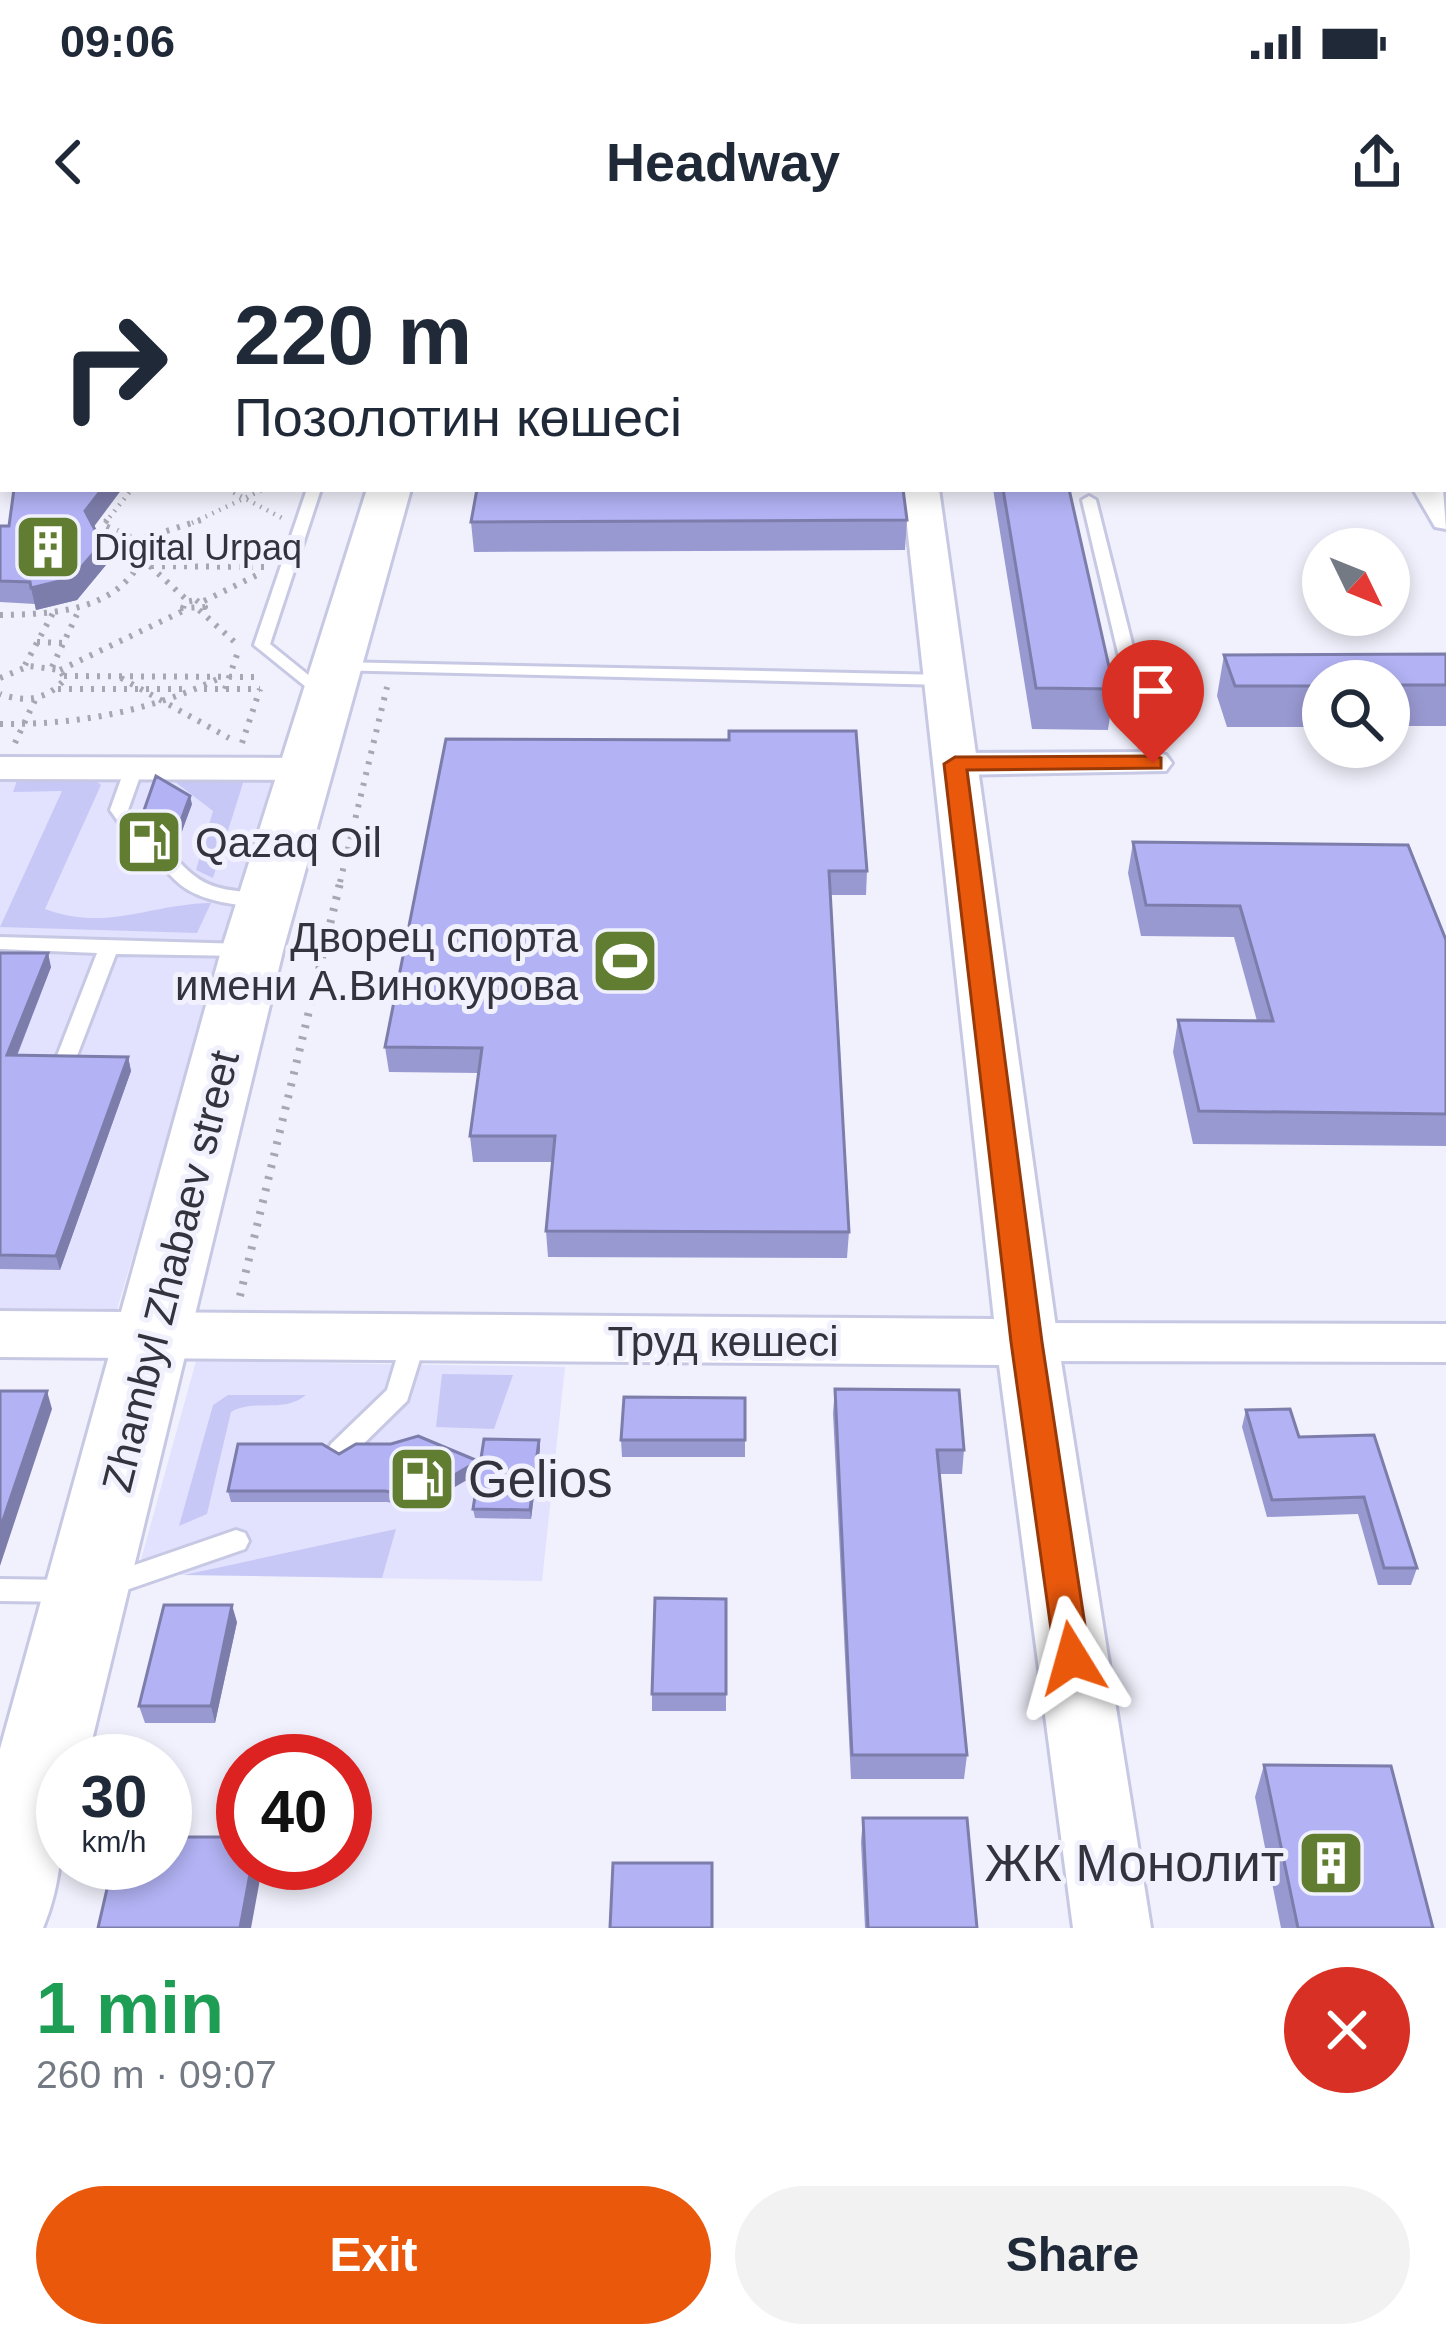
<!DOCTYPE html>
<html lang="en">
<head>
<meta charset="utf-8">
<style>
  :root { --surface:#fff; --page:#f2f2f3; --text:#1f2937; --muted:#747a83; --accent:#ea580c }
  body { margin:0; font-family:Helvetica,sans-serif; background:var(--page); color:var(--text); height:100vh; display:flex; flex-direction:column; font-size:45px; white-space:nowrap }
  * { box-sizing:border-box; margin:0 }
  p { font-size:39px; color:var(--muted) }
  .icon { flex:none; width:66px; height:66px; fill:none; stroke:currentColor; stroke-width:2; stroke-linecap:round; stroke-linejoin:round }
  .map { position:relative; height:1688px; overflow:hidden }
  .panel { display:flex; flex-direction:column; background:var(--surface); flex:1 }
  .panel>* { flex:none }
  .hud { position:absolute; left:0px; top:0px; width:1446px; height:252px; box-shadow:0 6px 18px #0003; background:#fff; color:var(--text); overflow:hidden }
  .needle { width:78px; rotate:133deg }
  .buttons { position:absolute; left:1302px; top:288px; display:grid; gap:24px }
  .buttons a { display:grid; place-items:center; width:108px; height:108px; border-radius:50%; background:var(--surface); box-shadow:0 6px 18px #0003; font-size:60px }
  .speed { position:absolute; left:36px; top:1494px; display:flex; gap:24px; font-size:60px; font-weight:700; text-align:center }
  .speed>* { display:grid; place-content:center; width:156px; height:156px; border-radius:50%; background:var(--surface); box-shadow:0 6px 18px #0003; line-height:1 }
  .speed small { font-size:30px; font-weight:400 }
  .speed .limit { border:18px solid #d22; background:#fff; color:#111 }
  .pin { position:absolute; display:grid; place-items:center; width:102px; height:102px; color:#fff; margin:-123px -51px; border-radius:50% 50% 50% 0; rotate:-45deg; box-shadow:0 0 12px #0007 }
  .pin .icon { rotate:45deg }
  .me { position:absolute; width:132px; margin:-66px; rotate:352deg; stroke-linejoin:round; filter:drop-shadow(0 0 9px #0008) }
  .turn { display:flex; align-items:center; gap:42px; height:252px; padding:0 36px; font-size:54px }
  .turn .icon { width:156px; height:156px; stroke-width:2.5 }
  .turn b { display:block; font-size:84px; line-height:102px }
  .round { display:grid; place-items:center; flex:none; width:126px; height:126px; border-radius:63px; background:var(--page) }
  .summary { display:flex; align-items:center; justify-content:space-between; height:204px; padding:0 36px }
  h1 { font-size:72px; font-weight:700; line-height:90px; color:#1e9e55 }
  .primary-button { display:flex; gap:24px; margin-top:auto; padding:24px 36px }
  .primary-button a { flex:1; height:138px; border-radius:72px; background:var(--accent); color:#fff; font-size:48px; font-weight:700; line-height:138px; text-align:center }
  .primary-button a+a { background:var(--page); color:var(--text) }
  .status { display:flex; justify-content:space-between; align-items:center; height:84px; padding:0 60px; background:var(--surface); direction:ltr }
  .status svg { height:33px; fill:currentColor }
  header { display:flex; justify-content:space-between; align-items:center; height:156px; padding:0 36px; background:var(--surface); font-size:54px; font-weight:700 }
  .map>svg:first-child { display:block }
</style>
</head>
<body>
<div class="status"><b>09:06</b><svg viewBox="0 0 49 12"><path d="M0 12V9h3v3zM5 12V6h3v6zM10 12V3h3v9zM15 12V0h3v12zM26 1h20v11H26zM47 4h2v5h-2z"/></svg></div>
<header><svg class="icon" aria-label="back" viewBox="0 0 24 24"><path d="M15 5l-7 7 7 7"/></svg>Headway<svg class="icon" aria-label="share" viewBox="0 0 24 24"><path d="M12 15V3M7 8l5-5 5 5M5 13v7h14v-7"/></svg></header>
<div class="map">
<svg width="1446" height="1688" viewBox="0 0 1446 1688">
  <rect width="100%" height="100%" fill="#f0f1fc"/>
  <!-- built -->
  <path fill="#e2e2ff" d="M0,536H277L117,1069L0,1068Z
    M196,1121L565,1127L542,1341L137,1334Z"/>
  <!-- green -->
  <path fill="#c7c8f6" d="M19,535H90L101,545L45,669C107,692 149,664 211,663L197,693L0,687L62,551L13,552Z
    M170,538L244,540L213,638L196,630L213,571Z
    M442,1134L513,1135L494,1189L436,1187Z
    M228,1155H306C283,1174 256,1158 231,1172L207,1274L179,1286L213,1165Z
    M396,1289L382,1338L184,1335Z"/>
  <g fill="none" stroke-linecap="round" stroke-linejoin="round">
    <defs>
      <path id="service" d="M542,0H554L553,3H541Z
        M1021,0H1033L1034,3H1022Z
        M1443,144H1446V152H1443Z
        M307,249H321L270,404L333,455L335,459L327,464L254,405Z
        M1089,256L1096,260L1162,523L1153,528L1144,523L1082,260Z
        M337,422L946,435L954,440L946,445L331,430L329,427Z
        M134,523L143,528L128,570L144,593L135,598L129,597L110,570L125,528Z
        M164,610L171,612C190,636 206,648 237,651C251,653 264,653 275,660C258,672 209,662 190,651C175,643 165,629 155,616Z
        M0,697L245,704L255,710L245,716L116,714L75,821L65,828L55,821L97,713L0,709Z
        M414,1091L422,1094L426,1100L407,1161L349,1218L340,1221L331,1218L327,1211L331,1204L387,1150L402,1100L406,1094Z
        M236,1290L245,1293L249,1301L245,1309L106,1357L97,1354L93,1346L97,1338Z
        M0,1339L70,1340L79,1343L83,1351L79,1359L70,1362L0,1361Z"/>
      <path id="minor" d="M1276,0H1300L1302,3H1278Z
        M3,37V56L0,57V38Z
        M1443,191L1446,192V210L1443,209Z
        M1413,249H1443L1446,289L1435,287Z
        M1153,512L1166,515L1172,523L1166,531L955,535L942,532L936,524L942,516L955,513Z
        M0,517L304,518L317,521L323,529L317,537L304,540L0,539Z
        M1027,1083L1446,1084V1122L1027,1121L1009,1116L1001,1102L1009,1088Z"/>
      <path id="tertiary" d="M865,0H895L896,3H866Z
        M903,249H939L1058,1102L1151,1688H1073L999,1125L0,1117V1071L994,1079Z"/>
      <path id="primary" d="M442,0H478L441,3Z
        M367,249H411L283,711L87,1521H63C63,1578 66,1634 43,1688H0V1509L221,711Z"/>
    </defs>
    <!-- service casing -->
    <use href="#service" stroke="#c7c8e4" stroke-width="6"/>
    <!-- minor casing -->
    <use href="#minor" stroke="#c7c8e4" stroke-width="6"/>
    <!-- tertiary casing -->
    <use href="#tertiary" stroke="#c7c8e4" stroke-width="6"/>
    <!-- primary casing -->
    <use href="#primary" stroke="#c7c8e4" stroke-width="6"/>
    <!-- path-far2 -->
    <path stroke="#a6a7b2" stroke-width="4.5" stroke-dasharray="1.5 6" stroke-linecap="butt" d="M117,0L125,3
      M295,0L315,3
      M167,3L190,0
      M356,3L368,0
      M0,125L3,120
      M227,249L282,278
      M105,283L132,249
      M192,283L264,249"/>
    <!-- path-far1 -->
    <path stroke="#a6a7b2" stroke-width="6" stroke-dasharray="3 8" stroke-linecap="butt" d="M135,301L201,280
      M140,326L266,327
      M150,326L188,361
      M196,360L205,367L183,368L185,362Z
      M204,361L259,334
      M199,370L238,405
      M0,375C53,374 115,372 142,319L129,296L103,285L107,280
      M37,402L63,403
      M25,425L53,373
      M52,427L80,368
      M60,430L185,370
      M64,436L262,437
      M0,438L29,426L60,430L65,439C47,460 25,463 0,454
      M121,438L229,498
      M58,449H189
      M204,449H260
      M225,449L239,409
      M0,484C78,485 151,471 222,437
      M15,503L36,458
      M242,503L260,449
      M340,642L387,447"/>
    <!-- path -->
    <path stroke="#a6a7b2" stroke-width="8" stroke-dasharray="3 9" stroke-linecap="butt" d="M240,1056L341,639"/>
    <!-- service -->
    <use href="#service" fill="#fff" fill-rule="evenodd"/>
    <!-- minor -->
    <use href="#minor" fill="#fff" fill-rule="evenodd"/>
    <!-- tertiary -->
    <use href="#tertiary" fill="#fff" fill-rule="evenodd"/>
    <!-- primary -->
    <use href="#primary" fill="#fff" fill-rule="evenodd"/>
  </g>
  <!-- wall -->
  <path fill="#9999d2" d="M993,249H1069L1114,449L1108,490L1032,489Z
    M907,280L905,310L474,312L471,282Z
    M0,286L94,287L106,325L77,360L36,370L35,364L0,362Z
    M1446,414V486H1389V441H1323V487H1227L1217,456L1224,415Z
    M446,499L867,631L866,655H830L849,992L847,1018L548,1017L546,991L553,922H473L470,896L479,833L389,832L385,807Z
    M192,564L175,610L143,584L142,576Z
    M1133,602L1446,700V906L1193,904L1173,812L1178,780L1257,781L1234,697L1141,696L1128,633Z
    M0,713L51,727L17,816L128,817L131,831L60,1030L0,1029Z
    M835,1149L964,1210L962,1234H939L967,1515L964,1539H851L833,1173Z
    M745,1158V1217H622L621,1200Z
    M1246,1170L1299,1197L1374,1195L1417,1328L1411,1345H1378L1358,1274L1267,1277L1242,1187Z
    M539,1200L540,1208L531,1279L475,1278L473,1269L479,1233L418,1268L387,1262H231L228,1251L339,1214L479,1232Z
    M726,1359V1471H652V1454Z
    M237,1382L215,1483H145L139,1466Z
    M1264,1525L1433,1688H1281L1255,1557Z
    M863,1578L977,1688H865L861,1602Z"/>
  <!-- shaded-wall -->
  <path fill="#7d7dab" d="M102,249H122L90,292L85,271Z
    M102,303L106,325L77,360L36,370L31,348Z
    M190,556L192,564L175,610L173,602Z
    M48,713L51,727L11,830L7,815Z
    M128,817L131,831L60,1030L56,1016Z
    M47,1151L52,1169L0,1326V1289Z
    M539,1200L540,1208L531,1279L530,1270Z
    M478,1221L479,1233L418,1268L417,1257Z
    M232,1365L237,1382L215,1483L211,1466Z
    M252,1623H263L251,1688H240Z"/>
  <!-- building -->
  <path fill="#b2b2f4" stroke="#7d7dab" stroke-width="3" d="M144,0H159L158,3H141Z
    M586,0H784V3H586Z
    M1334,0H1373L1375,3H1336Z
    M1443,39H1446V128H1443Z
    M14,249H102L85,271L102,303L72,338L31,348L30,342L0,341V286H9Z
    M477,249H903L907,280L471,282Z
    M1003,249H1069L1114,449L1036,448Z
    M1446,414V445H1389V441H1323V446H1235L1224,415Z
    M729,491H856L867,631H829L849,992L546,991L555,896H470L482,808L385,807L446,499L729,500Z
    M156,536L190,556L173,602L142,576Z
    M1133,602L1408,605L1446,700V874L1199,871L1178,780L1273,781L1240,666L1146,665Z
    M0,713H48L7,815L128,817L56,1016L0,1015Z
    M835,1149L959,1150L964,1210H937L967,1515H852Z
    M0,1151H47L0,1289Z
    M624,1157L745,1158V1200H621Z
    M1290,1169L1299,1197L1374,1195L1417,1328H1384L1364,1257L1272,1260L1246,1170Z
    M418,1196L478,1221L417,1257L385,1251H228L238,1204H322L339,1214L356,1204H391Z
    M484,1199L539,1200L530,1270L473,1269Z
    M655,1358L726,1359V1454H652Z
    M164,1365H232L211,1466H139Z
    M1264,1525L1391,1526L1433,1688H1298Z
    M863,1578H967L977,1688H868Z
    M165,1597H243V1623H252L240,1688H98L113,1623H165Z
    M613,1623H712V1688H610Z"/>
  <!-- route -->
  <path fill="#ea580c" stroke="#983908" stroke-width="3" d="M1153,516L1161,518V528L967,530L1042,1102L1090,1418L1085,1428L1072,1433L1060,1428L1055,1418L1011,1102L944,524L955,517Z"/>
  <!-- icons -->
  <defs>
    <symbol id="building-square" viewBox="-11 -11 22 22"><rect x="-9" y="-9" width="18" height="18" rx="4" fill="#607d32" stroke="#f0f1fc"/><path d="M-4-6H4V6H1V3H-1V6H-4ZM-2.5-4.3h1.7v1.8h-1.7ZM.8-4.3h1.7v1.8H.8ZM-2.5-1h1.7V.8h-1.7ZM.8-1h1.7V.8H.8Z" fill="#fff"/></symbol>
    <symbol id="fuel-square" viewBox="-11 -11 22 22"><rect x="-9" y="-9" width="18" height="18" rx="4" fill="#607d32" stroke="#f0f1fc"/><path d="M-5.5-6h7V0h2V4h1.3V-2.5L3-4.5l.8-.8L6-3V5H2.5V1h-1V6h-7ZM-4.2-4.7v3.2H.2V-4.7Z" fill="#fff"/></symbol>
    <symbol id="stadium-square" viewBox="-11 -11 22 22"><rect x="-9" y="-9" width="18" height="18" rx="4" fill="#607d32" stroke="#f0f1fc"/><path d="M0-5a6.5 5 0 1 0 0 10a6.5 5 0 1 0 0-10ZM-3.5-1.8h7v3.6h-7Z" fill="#fff"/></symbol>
  </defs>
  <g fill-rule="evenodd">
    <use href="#building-square" x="10" y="269" width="76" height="76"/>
    <use href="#fuel-square" x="111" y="564" width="76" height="76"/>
    <use href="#stadium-square" x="587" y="683" width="76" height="76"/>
    <use href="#fuel-square" x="384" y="1201" width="76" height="76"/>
    <use href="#building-square" x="1293" y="1585" width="76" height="76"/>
  </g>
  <g text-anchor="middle" stroke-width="10" stroke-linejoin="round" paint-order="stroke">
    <!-- far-poi labels -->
    <g font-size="36" fill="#33333e" stroke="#f0f1fc" text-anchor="start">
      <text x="94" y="320">Digital Urpaq</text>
    </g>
    <!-- poi labels -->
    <g font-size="42" fill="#33333e" stroke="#f0f1fc" text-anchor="start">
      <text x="195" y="617">Qazaq Oil</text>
      <text x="578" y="712" text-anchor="end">Дворец спорта<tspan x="578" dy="48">имени А.Винокурова</tspan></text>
    </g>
    <!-- street labels -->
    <g font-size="42" fill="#33333e" stroke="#f0f1fc">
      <text transform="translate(170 1031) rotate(-76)" y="15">Zhambyl Zhabaev street</text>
      <text x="723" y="1116">Труд көшесі</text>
    </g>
    <!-- near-poi labels -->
    <g font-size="51" fill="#33333e" stroke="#f0f1fc" text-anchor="start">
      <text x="468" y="1257">Gelios</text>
      <text x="1284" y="1641" text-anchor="end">ЖК Монолит</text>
    </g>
  </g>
</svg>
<div class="buttons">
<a><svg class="needle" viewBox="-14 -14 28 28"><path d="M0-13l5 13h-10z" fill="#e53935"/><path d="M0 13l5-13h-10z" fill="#747a83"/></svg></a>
<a><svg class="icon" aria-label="search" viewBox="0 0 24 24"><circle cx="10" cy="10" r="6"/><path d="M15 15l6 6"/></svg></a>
</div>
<div class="speed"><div>30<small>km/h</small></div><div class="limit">40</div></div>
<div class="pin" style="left:1153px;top:523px;background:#d93025"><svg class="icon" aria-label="arrive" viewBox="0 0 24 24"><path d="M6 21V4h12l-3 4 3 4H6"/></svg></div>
<svg class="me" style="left:1072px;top:1418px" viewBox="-20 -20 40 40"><path d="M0-17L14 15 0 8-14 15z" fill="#ea580c" stroke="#fff" stroke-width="4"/></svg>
<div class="hud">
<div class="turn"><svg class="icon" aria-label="right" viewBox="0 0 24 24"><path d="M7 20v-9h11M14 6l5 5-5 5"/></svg><div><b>220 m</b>Позолотин көшесі</div></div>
</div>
</div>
<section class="panel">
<div class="summary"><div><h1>1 min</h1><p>260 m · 09:07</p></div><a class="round" style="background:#d93025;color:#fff"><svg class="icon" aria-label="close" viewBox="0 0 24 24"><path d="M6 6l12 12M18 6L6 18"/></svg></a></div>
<div class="primary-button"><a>Exit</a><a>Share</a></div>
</section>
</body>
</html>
